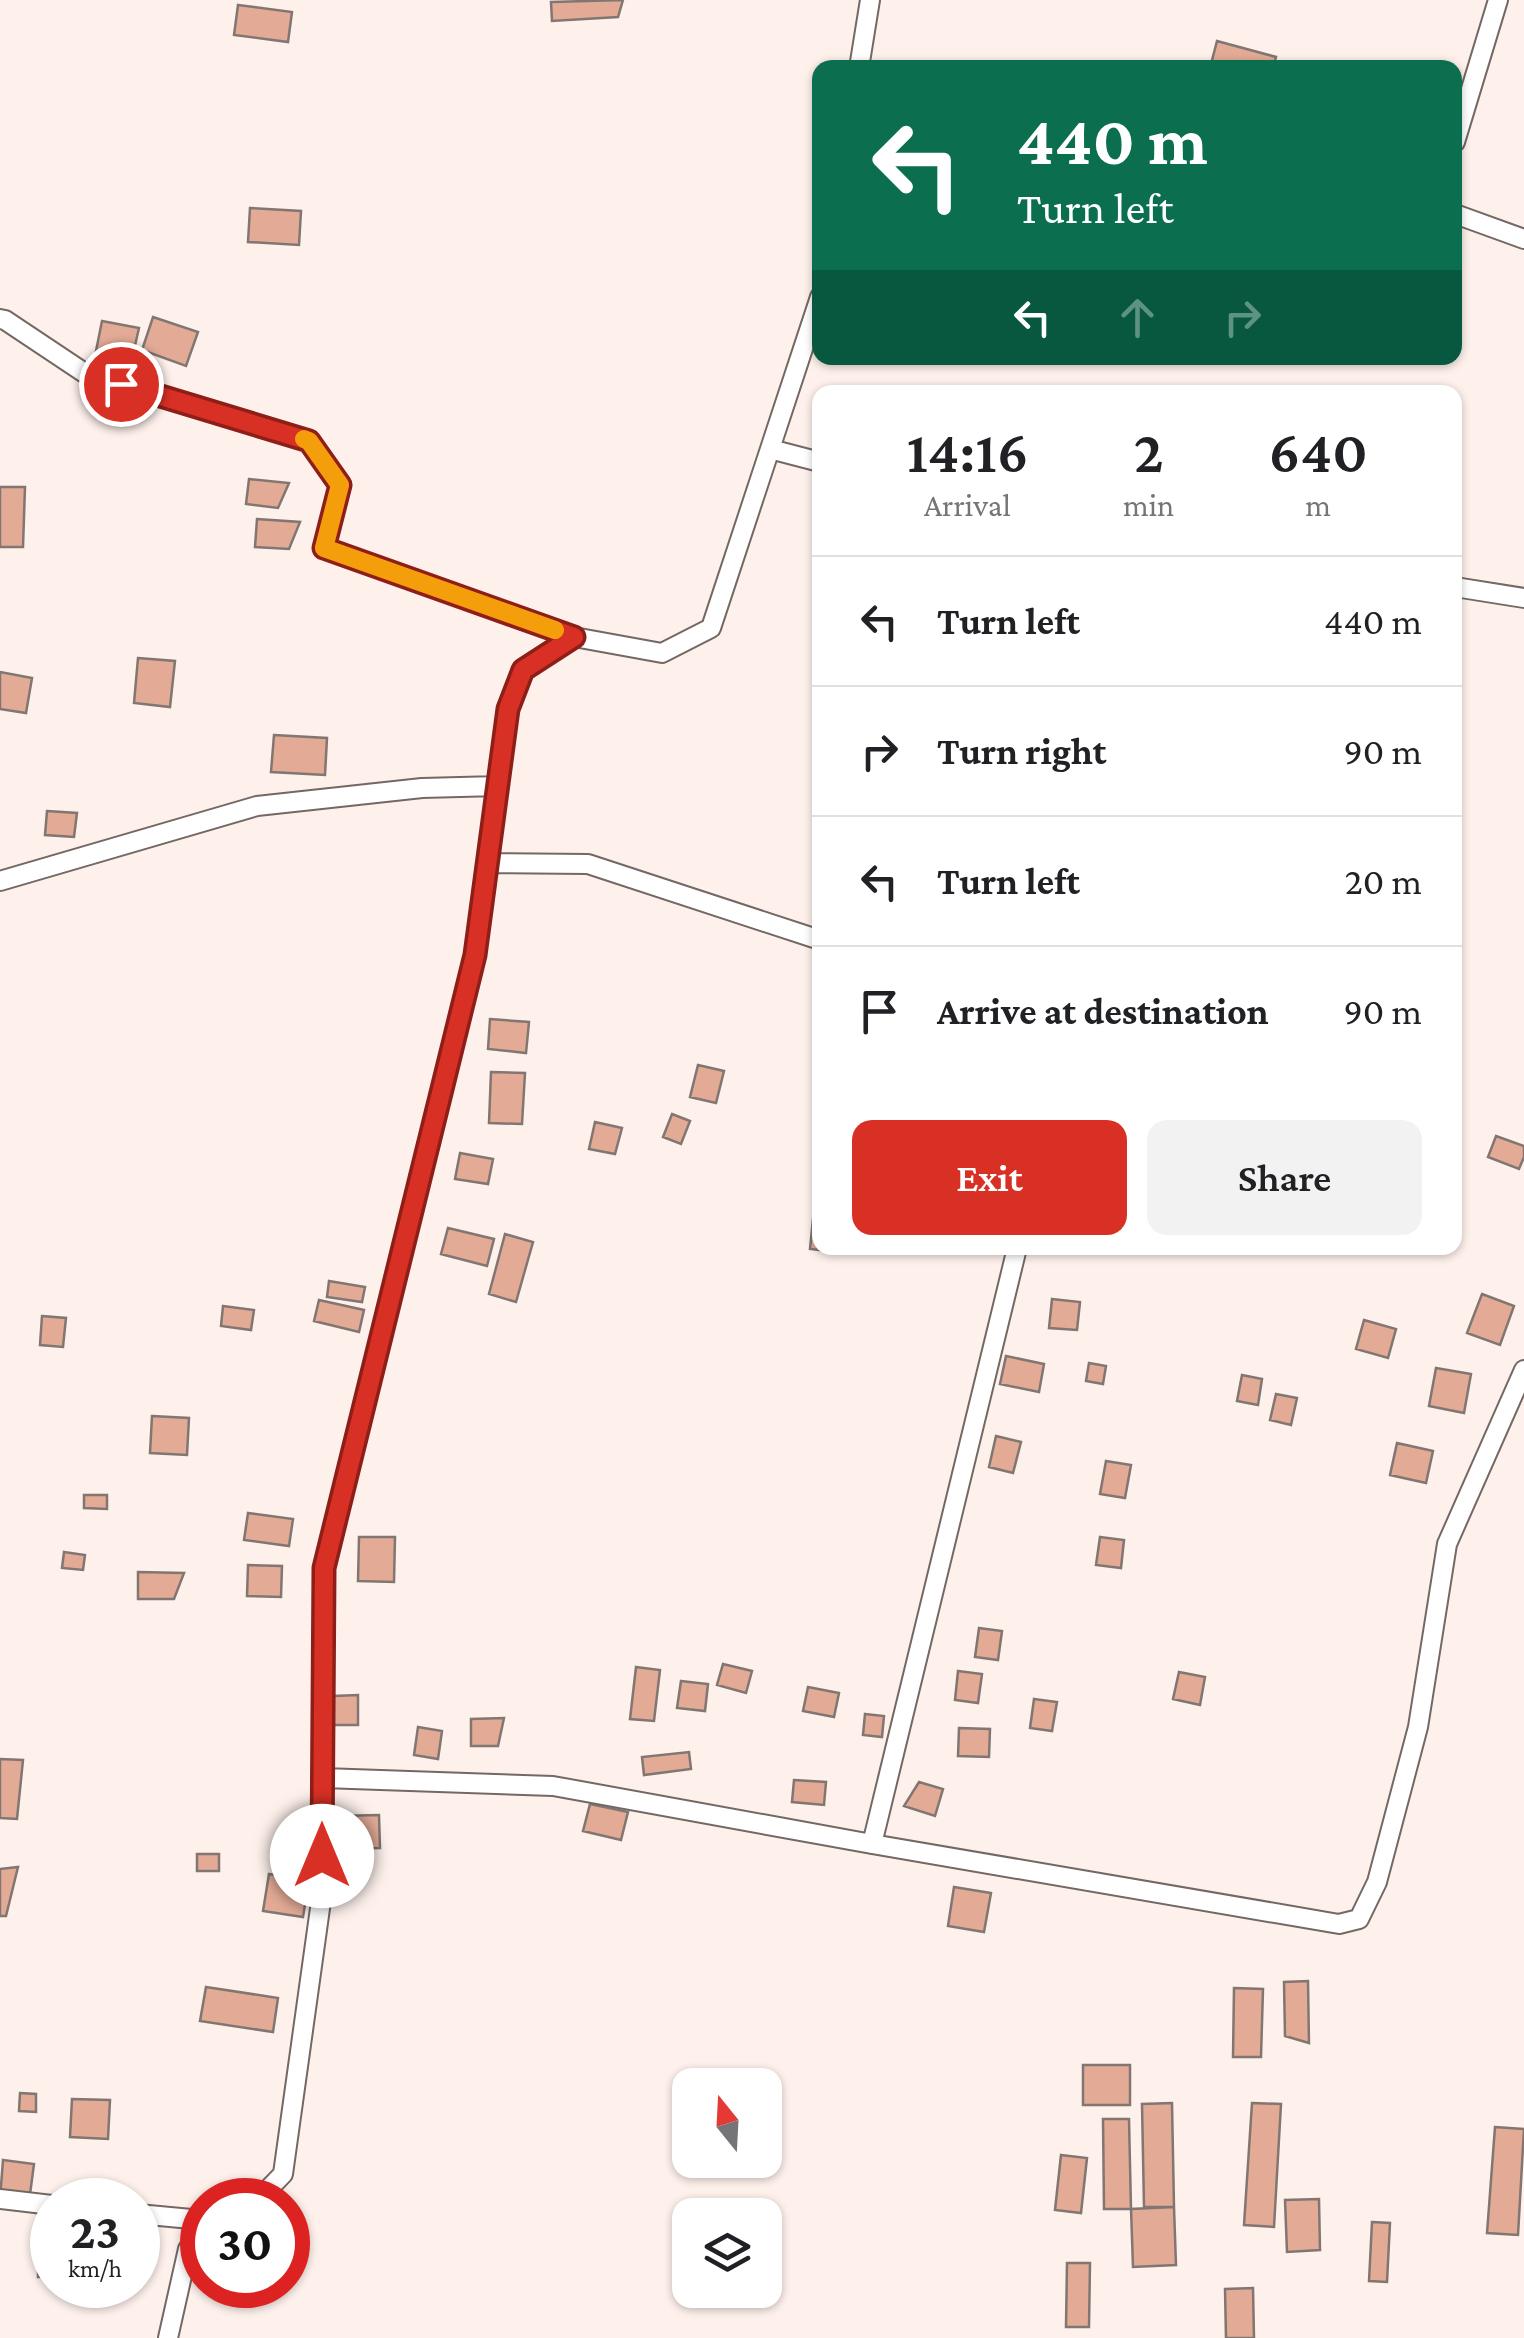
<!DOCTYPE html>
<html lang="en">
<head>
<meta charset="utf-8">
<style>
  :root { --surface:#fff; --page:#f2f2f2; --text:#202124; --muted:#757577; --line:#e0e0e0; --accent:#d93025 }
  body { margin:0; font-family:"Crimson Pro",serif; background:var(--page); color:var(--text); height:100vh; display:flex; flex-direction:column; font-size:38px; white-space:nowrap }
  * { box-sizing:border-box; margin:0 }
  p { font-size:32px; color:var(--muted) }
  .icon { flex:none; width:55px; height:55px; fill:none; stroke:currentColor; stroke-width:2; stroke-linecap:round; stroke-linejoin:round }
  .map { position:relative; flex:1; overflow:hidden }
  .details { position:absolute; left:812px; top:385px; width:650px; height:870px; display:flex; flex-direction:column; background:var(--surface); border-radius:20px; box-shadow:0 2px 8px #0004 }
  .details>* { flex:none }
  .guide { position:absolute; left:812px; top:60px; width:650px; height:305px; border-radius:20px; box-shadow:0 2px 8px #0004; background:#0b6e4f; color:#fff; overflow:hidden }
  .needle { width:65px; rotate:342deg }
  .buttons { position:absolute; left:672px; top:2068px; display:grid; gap:20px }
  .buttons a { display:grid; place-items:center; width:110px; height:110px; border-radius:20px; background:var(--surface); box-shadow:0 2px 8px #0004; font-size:50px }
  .speed { position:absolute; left:30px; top:2178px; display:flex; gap:20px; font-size:50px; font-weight:700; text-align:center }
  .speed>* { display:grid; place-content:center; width:130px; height:130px; border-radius:50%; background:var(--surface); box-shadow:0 2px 8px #0004; line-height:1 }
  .speed small { font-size:25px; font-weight:400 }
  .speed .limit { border:15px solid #d22; background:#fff; color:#111 }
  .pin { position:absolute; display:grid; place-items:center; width:85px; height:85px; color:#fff; margin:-42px; border:5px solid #fff; border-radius:50%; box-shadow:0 2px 10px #0007 }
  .me { position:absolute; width:110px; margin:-55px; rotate:0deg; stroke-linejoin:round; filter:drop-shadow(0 0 8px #0008) }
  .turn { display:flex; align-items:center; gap:35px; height:210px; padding:0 40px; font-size:45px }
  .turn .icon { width:130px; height:130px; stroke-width:2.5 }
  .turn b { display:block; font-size:70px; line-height:85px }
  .lanes { display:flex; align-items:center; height:95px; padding:0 40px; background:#0003; justify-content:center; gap:50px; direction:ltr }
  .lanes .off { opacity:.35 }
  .eta { display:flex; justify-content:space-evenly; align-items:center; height:170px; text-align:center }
  .eta b { font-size:60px; font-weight:600; line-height:70px }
  .cta { display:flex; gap:20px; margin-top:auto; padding:20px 40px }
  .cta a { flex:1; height:115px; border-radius:20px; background:var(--accent); color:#fff; font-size:40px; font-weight:600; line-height:115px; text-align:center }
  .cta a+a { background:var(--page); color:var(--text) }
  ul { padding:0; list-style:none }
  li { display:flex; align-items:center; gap:30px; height:130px; padding:0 40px; border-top:2px solid var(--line) }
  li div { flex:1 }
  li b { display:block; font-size:38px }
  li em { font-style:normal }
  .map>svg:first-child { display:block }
</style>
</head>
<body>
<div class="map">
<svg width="1524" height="2338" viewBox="0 0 1524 2338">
  <rect width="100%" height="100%" fill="#fef1ec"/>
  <!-- building -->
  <path fill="#e3ab96" stroke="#817671" stroke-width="2.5" d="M623,0L618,17L552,21L551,2Z
    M238,5L292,12L288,42L234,35Z
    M1217,41L1276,57L1273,68H1210Z
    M250,208L301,211L299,245L248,242Z
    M153,317L198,332L186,366L142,350Z
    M102,321L139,328L131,363L95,356Z
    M249,479L289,483L278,508L246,504Z
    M0,487H25L23,547H0Z
    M257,519L300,522L289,549L255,547Z
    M138,658L175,661L170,707L134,703Z
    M0,672L32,678L26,713L0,709Z
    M274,735L327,738L325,775L271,772Z
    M47,811L77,813L74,837L45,835Z
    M490,1019L529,1022L526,1053L488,1049Z
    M698,1065L724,1071L716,1103L690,1097Z
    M491,1072L525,1073L522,1124L489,1123Z
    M672,1114L690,1121L681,1144L663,1137Z
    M595,1122L622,1128L615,1154L589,1149Z
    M1496,1136L1524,1146V1157L1519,1169L1488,1157Z
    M460,1153L493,1159L488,1184L455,1179Z
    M813,1219H820V1248H838V1252L810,1249Z
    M448,1228L494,1239L487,1266L441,1254Z
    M505,1234L533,1242L516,1302L489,1294Z
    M329,1281L365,1287L362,1302L327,1297Z
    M1482,1294L1514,1306L1500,1345L1467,1333Z
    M1052,1299L1080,1302L1077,1330L1049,1328Z
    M319,1300L364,1310L359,1332L314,1321Z
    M223,1306L254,1310L251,1330L221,1326Z
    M42,1316L66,1318L63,1347L40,1345Z
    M1364,1320L1396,1329L1388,1358L1356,1349Z
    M1006,1356L1044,1364L1039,1392L1000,1384Z
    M1089,1363L1106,1366L1103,1384L1086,1381Z
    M1436,1368L1471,1374L1464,1413L1429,1406Z
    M1242,1375L1262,1379L1258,1405L1237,1401Z
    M1276,1394L1297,1398L1291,1425L1270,1420Z
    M152,1416L189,1418L187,1455L150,1453Z
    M996,1436L1021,1442L1013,1473L989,1467Z
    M1397,1443L1433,1451L1426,1483L1390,1475Z
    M1106,1461L1131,1465L1125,1498L1100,1494Z
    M84,1495H107V1509L84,1508Z
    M248,1513L293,1519L289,1546L244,1540Z
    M359,1537H395L394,1582L358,1581Z
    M1100,1537L1124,1540L1121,1568L1096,1565Z
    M64,1552L85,1555L83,1570L62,1568Z
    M248,1565L282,1566L281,1597L247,1596Z
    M138,1572L184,1573L174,1599H138Z
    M979,1628L1002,1631L998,1660L975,1657Z
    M723,1664L752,1671L746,1693L717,1685Z
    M636,1667L660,1670L654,1721L630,1719Z
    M958,1671L982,1674L978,1703L955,1700Z
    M1179,1672L1205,1677L1200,1705L1173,1699Z
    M681,1681L708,1684L705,1711L677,1708Z
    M808,1687L839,1693L834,1717L803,1711Z
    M358,1695V1725H333V1696Z
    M1034,1699L1057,1702L1052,1731L1030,1728Z
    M865,1714L884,1716L882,1737L863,1735Z
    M504,1718L498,1746H471V1719Z
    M418,1727L442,1731L438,1759L414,1755Z
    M959,1728L990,1729L989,1757L958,1756Z
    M689,1752L691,1769L644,1775L642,1757Z
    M0,1759L23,1760L17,1819L0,1818Z
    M794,1780L826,1782L824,1805L792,1802Z
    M919,1782L943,1789L935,1816L904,1806Z
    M590,1804L628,1812L621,1840L583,1831Z
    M379,1815L380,1848L339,1849L338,1816Z
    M280,1828H300V1845H281Z
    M197,1854H219V1871H197Z
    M18,1867L6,1916H0V1869Z
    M269,1874L309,1880L303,1917L263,1911Z
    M954,1887L991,1893L984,1932L948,1926Z
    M1308,1981L1309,2043L1285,2036L1284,1982Z
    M206,1987L278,1998L273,2032L200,2021Z
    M1234,1988L1263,1989L1261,2057H1233Z
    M1083,2065H1130V2105H1083Z
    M20,2093L36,2094V2112L19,2111Z
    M72,2099L110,2100L108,2139L70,2137Z
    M1172,2103L1174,2207H1144L1142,2104Z
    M1252,2103L1281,2104L1274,2227L1244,2225Z
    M1103,2119H1129L1131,2209H1104Z
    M1495,2127L1524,2129L1518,2235L1487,2233Z
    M1061,2155L1087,2158L1081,2213L1055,2210Z
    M3,2160L34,2164L29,2202L0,2199Z
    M1319,2199L1320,2250L1287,2252L1285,2200Z
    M1174,2207L1176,2265L1133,2267L1131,2209Z
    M1372,2222L1390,2223L1387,2282L1369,2281Z
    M38,2240L52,2241V2277H38Z
    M1067,2263H1090L1089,2327H1066Z
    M1253,2288L1254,2338H1226L1225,2289Z"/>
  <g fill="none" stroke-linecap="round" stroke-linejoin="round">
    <defs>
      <path id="street" d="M859,68L870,0
        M1455,142L1498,0
        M1455,214L1524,239
        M0,319L5,320L83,372L309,441L341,485L324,548L574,637
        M770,449L820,462
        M1455,587L1524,598
        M488,863L588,864L820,940
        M0,881L257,806L422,788L498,786
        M323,1778L553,1786L872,1844L1339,1924L1359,1919L1377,1882L1418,1727L1447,1544L1524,1370
        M872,1844L1017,1248
        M0,2199L52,2205
        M258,2200L283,2174L322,1894L324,1569L475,955L508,709L523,669L574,637L662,653L711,628L820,297
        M138,2214L202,2220
        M168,2338L188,2249L202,2241"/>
    </defs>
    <!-- street casing -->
    <use href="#street" stroke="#736863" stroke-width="22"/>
    <!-- street -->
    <use href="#street" stroke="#fff" stroke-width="18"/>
  </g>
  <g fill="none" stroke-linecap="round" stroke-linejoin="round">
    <defs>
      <path id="route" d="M121,384L309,441L340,485L324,548L574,637L523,670L508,709L475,955L324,1568L322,1856"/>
    </defs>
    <!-- route casing -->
    <use href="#route" stroke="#8d1f18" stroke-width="25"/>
    <!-- route -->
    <use href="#route" stroke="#d93025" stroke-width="18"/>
    <!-- slow -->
    <path stroke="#f59e0b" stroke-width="18" d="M304,439L309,441L340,485L324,548L555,630"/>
  </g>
</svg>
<div class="buttons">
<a><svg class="needle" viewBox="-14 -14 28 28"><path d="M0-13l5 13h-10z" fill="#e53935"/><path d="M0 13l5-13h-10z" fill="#757577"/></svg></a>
<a><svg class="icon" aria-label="layers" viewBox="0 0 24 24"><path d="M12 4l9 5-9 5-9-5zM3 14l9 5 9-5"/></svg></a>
</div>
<div class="speed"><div>23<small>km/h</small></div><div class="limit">30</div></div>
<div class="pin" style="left:121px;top:384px;background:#d93025"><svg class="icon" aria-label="arrive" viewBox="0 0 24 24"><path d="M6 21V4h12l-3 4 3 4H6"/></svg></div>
<svg class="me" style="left:322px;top:1856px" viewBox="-20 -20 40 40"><circle r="19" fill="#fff"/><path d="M0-13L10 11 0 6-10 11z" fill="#d93025"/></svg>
<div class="guide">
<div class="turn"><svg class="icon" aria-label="left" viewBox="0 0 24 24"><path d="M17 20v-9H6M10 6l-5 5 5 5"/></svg><div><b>440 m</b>Turn left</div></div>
<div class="lanes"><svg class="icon" aria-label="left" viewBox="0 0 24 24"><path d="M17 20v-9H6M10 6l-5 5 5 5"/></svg><svg class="icon off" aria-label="ahead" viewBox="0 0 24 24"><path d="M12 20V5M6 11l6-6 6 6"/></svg><svg class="icon off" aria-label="right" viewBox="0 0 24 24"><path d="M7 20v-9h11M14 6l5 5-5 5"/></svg></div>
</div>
<section class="details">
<div class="eta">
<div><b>14:16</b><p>Arrival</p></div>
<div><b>2</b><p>min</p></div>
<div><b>640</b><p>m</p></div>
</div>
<ul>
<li><svg class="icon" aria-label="left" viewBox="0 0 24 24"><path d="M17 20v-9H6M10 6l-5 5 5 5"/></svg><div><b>Turn left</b></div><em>440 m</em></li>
<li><svg class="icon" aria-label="right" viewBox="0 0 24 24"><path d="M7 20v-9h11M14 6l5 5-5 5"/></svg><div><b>Turn right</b></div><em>90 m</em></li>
<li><svg class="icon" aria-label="left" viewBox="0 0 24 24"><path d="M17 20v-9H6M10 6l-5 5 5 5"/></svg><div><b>Turn left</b></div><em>20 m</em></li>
<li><svg class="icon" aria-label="arrive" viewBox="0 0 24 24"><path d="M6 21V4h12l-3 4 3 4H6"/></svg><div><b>Arrive at destination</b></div><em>90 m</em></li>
</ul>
<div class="cta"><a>Exit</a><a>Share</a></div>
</section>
</div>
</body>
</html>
